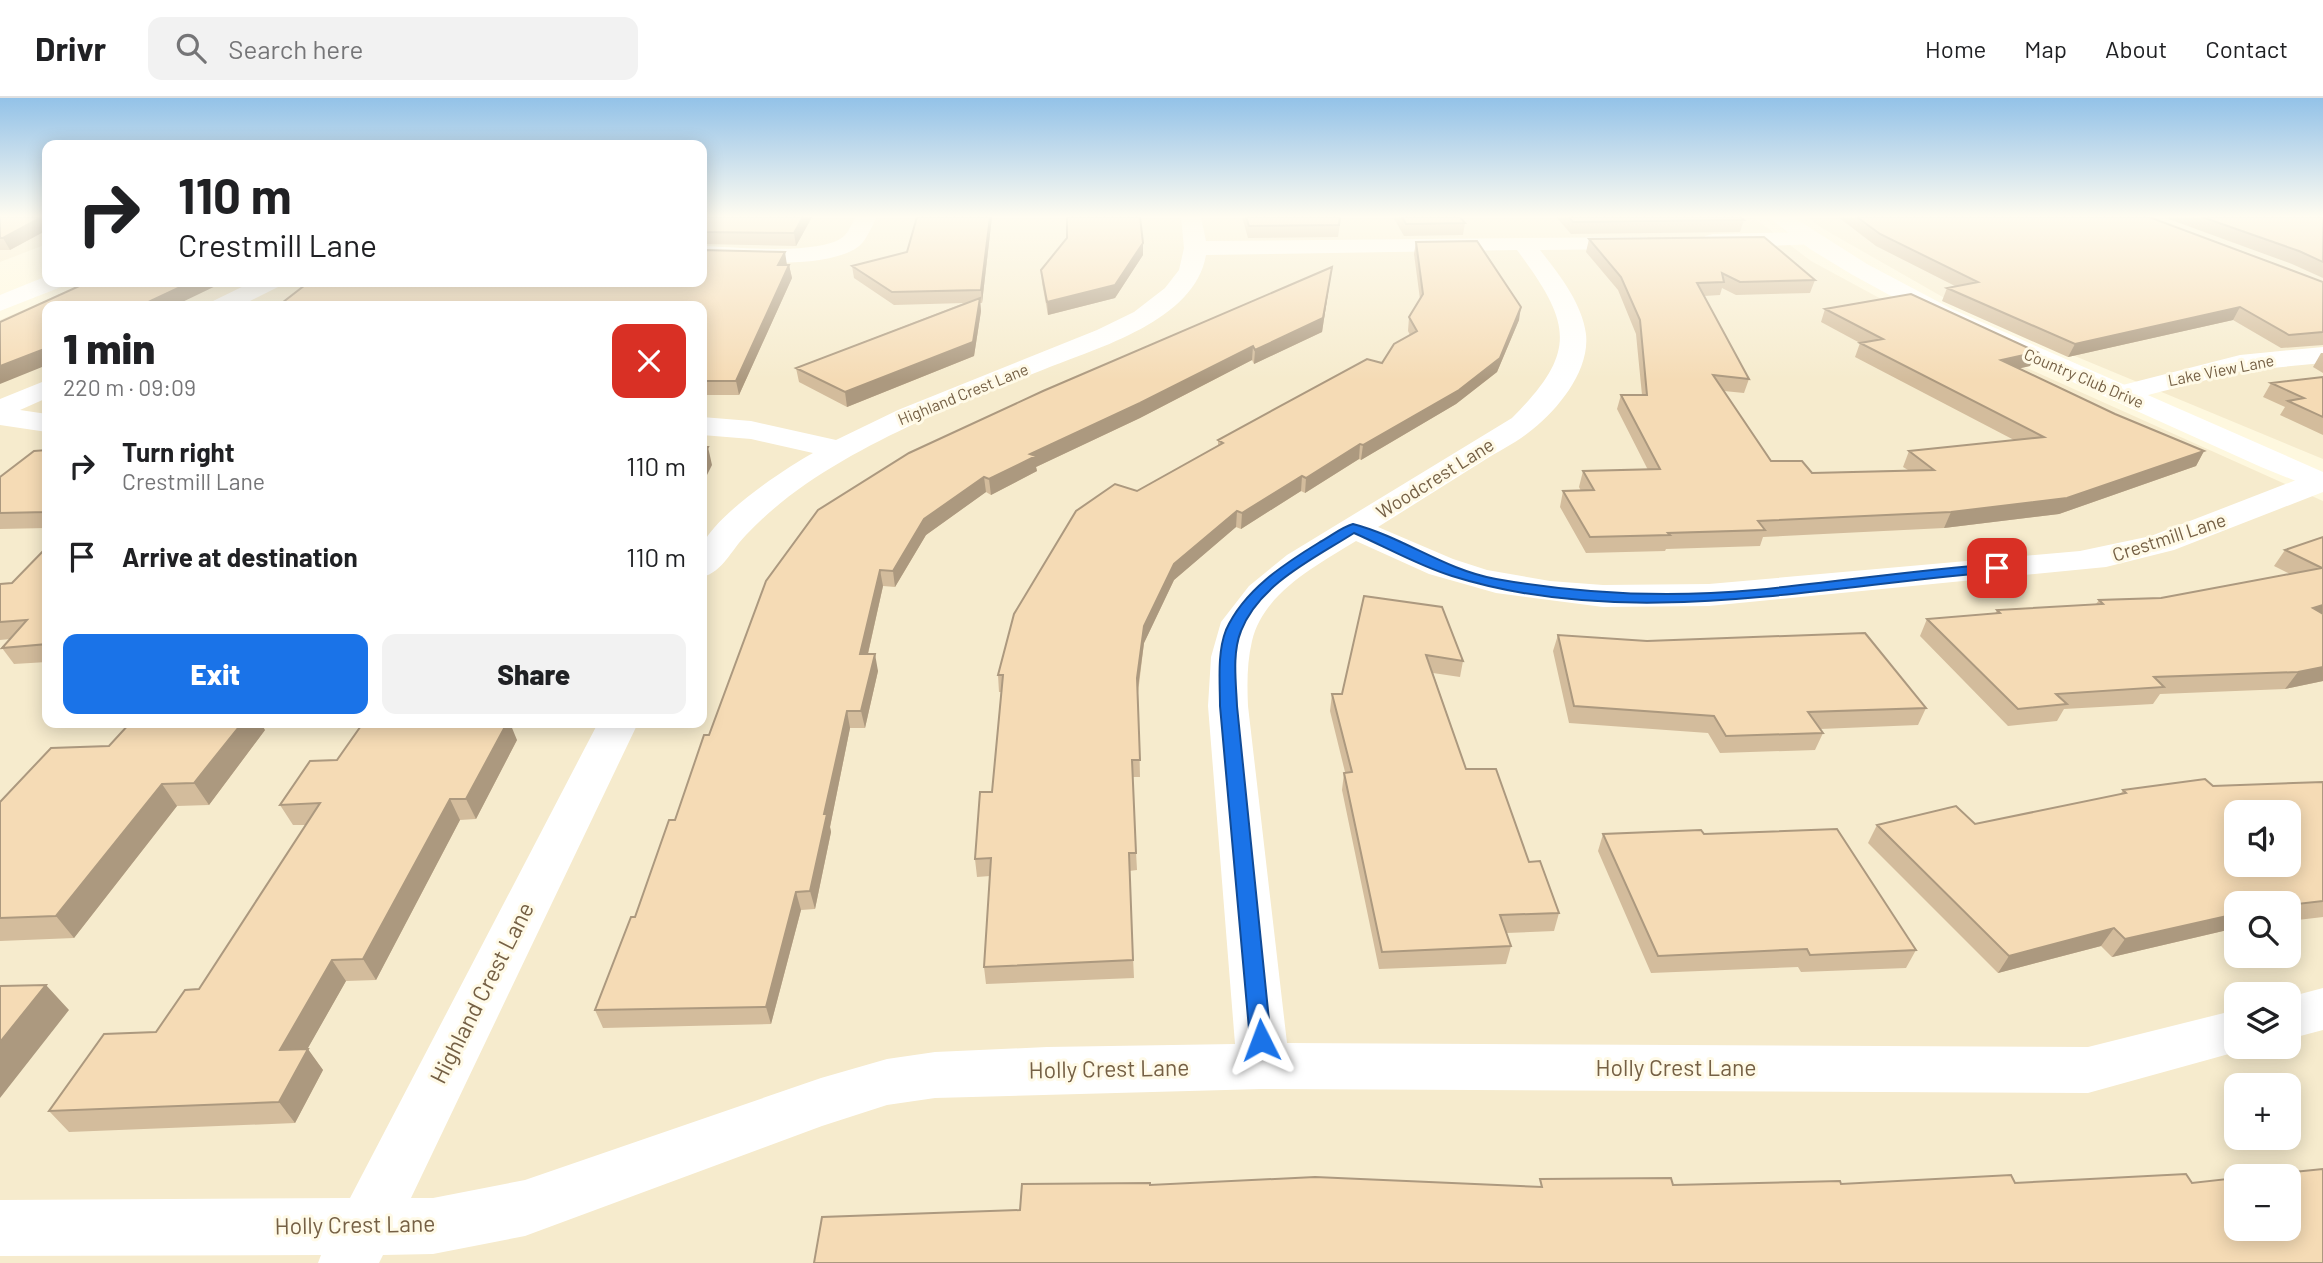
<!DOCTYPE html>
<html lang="en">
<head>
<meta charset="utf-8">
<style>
  :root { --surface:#fff; --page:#f2f2f2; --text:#202124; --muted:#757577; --line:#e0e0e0; --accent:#1a73e8 }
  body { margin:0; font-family:Barlow,sans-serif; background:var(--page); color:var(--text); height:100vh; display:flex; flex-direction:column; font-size:26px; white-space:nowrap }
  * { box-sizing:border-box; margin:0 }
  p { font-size:23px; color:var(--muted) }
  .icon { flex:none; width:38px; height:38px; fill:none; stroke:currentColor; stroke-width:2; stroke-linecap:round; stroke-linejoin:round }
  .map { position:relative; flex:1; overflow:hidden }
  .side { position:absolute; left:42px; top:203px; width:665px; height:427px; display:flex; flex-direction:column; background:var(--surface); border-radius:14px; box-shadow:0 4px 18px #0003 }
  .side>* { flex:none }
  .banner { position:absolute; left:42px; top:42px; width:665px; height:147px; border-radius:14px; box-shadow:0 4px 18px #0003; background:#fff; color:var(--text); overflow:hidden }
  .controls { position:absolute; left:2224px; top:702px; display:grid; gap:14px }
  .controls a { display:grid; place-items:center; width:77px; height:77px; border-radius:14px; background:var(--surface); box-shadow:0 4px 18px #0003; font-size:35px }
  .pin { position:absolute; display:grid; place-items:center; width:60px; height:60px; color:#fff; margin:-30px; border-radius:14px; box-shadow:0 4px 10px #0006 }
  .me { position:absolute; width:77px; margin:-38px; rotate:357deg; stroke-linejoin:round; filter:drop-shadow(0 0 5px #0008) }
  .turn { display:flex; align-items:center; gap:24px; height:147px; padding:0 21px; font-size:32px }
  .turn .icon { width:91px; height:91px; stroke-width:2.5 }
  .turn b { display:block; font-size:49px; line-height:60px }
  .round { display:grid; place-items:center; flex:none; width:74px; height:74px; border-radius:14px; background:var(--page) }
  .headline { display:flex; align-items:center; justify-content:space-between; height:119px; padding:0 21px }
  h1 { font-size:42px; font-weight:800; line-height:52px }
  .action { display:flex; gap:14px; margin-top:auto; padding:14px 21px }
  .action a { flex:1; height:80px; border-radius:14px; background:var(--accent); color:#fff; font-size:28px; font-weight:800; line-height:80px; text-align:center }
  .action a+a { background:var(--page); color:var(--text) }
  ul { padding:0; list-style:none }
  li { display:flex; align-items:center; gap:21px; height:91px; padding:0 21px }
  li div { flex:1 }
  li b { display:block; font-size:26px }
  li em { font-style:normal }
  header { display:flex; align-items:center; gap:42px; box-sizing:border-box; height:98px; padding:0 35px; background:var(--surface); border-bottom:2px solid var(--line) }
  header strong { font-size:33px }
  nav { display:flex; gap:38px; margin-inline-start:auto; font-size:24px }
  .search { width:490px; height:63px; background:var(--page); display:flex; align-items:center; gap:18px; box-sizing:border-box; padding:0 24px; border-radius:14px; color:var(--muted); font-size:26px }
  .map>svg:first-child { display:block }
</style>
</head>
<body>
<header>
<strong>Drivr</strong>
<div class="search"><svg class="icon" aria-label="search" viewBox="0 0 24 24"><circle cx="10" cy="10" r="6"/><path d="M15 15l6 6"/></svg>Search here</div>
<nav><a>Home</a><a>Map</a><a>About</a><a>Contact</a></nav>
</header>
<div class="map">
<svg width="2323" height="1165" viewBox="0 0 2323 1165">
  <rect width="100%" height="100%" fill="#fef8df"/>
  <!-- residential -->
  <path fill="#f6ebcd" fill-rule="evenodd" d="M0,119H47V146L0,164Z
    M702,119H1753L1811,163L1920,222L2323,403V1165H0V222L88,184H702ZM47,208H702V625H47ZM2236,714H2289V766H2236ZM2236,805H2289V858H2236ZM2236,896H2289V948H2236ZM2236,987H2289V1040H2236ZM2236,1078H2289V1130H2236Z
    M1807,119H2323V361L2022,236L1948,202L1820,129Z"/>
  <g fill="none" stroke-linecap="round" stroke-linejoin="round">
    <!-- street -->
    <path fill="#fff" fill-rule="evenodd" d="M856,119H877C871,129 866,145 855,151C818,172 744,163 702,162V148C735,149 812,157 840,141C848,137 851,126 856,119Z
      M1181,119H1201L1206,143L1647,139L1650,144L1647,149L1639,151L1540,152C1559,176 1582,205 1586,236C1590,272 1559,310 1533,331C1518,344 1499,353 1483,363C1448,385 1413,407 1378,429L1453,461L1487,472L1550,483L1603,487L1709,486L2080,453L2151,438L2309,377L2323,375V394L2174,452L2106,469L1709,508L1603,509L1496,495L1429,476L1356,443C1317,467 1263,495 1252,543C1247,564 1247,586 1248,608L1287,945L2088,949L2236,912V948L2254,949L2088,995L1262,991L935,1000L887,1007L822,1028L525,1138L433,1156L383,1157L379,1165H318L321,1157L0,1158V1102L350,1100L598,625H638L411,1100H433L525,1082L821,980L887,961L935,954L1047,949L1235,946L1208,608L1211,559L1221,524L1249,488L1287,457L1512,320C1579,253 1571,225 1517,152L1206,157C1195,223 1097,250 1045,271C1002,288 959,305 918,324C856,353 793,387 746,437C731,452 723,474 702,479C702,470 699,454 703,446C717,416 784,371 813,355L751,341L702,337V319L751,323L836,342L898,312L1097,232L1134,214L1165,190L1179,172L1184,150Z
      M1809,134L1817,136L1820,141L1817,146L1713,150L1705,148L1702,143L1705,138L1713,136Z
      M252,184H282L278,189L240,208H210L213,203Z
      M2323,249V265L2241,273L2121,304L2111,302L2107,296L2111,290L2240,257Z
      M47,282V300L20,312L47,316V334L0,327V301Z
      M2323,890V932L2289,941V899Z"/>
    <!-- secondary -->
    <path fill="#fff" fill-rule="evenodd" d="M1768,119H1793L1867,166L1952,211L2323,374V394L2261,369L1935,222L1851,176L1810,151Z
      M47,178V184H65L61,189L0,213V197Z"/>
  </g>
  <!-- wall -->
  <path fill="#d3bc9c" d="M0,119H47V132L10,152H0Z
    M702,119H812L796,148L702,146Z
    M992,119L982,205H980L981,213L974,258L847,309L799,284L796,270L964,205L894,207L854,180L852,168L907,154Z
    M1242,119H1341L1338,139L1248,140Z
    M1393,119H1460L1465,125L1463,137L1404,138Z
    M1556,119H1740L1744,122L1740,134L1571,136Z
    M1838,119H2149L2323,184V247L2281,250L2233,222L2068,259L1942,203L1947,190L1955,188L1876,148Z
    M2163,119H2323V180L2292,166Z
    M1589,141L1815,182L1810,195L1736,197L1722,190L1720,197L1704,198L1749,281L1744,295L1724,293L1771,363L1812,375L1908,372L1903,369L1909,353L2014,342L1855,259L1860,245L1821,224L1825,211L2030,268L2019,270L2115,316L2204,353L2196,368L2059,416L1944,430L1763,439L1760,448L1666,451L1665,453L1586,455L1560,409L1563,393H1581L1579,389L1583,373L1648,372L1617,311L1621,297H1642L1636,236L1618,192L1586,154Z
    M1416,144L1519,222L1497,274L1456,306L1361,362L1359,361L1305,395L1301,393L1241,431L1236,429L1174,482L1144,545L1138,595L1140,679H1132L1137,772L1129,773L1134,880L986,886L984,869L990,778L977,779L975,761L992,694L1001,594H999L998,577L1137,393L1218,348V342L1382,265L1410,237L1408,233L1409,219L1420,201L1414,156Z
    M1143,157L1115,200L1048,217L1042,185L1041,172Z
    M787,167H789L792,180L739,297H702V208Z
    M1332,169L1322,234L1254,266L1252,262L1140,320L1036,369L1037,373L991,397L986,394L926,437L895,489L883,488L868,556L878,573L865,630H850L830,729L831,734L815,811L801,812L771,926L603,930L595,912L635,819L709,637L766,483Z
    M2321,255H2323V275L2313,269Z
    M2323,279V337L2280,317L2285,309L2263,299L2271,285Z
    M47,352V430L0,431V379Z
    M2323,439V583L2285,591L2160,596L2153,606L2064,611L2057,623L2008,628L1920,538L1927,521L1995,516L1997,512L2096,506L2099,502L2161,500L2290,476L2274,468L2285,452Z
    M47,449V564L14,566L2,550L10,541L0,542V486L12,485Z
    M1364,498L1463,563L1460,579L1433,575L1466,671L1529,764L1559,815L1554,833L1506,835L1511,848L1506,866L1379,871L1342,692L1344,675L1345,674L1330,613L1332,596H1342Z
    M1558,537L1926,610L1918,627L1820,631L1823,635L1815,652L1720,655L1708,635L1569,625L1553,553Z
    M265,632L209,707L177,708L74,840L0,843V704L109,648Z
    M517,642L476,721L460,722L376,882L346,883L307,951L323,972L295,1025L69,1034L49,1013L156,934L199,891L306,727H293L280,707L337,662Z
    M2323,684V819L2289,823V805H2236V830L2112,859L2101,848L1998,875L1868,745L1877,727L1975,726L2120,697L2123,692Z
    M1603,736H1704L1916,852L1906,870L1801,874L1798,869L1651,875L1598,753Z"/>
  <!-- shaded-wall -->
  <path fill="#ac997f" d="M42,119H47V132L10,152L3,140Z
    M803,119H812L796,148L794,135Z
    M990,119H992L982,205L981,192Z
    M1143,145V157L1115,200L1048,217L1047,204Z
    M785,154L787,167H778Z
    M789,167L792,180L739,297L736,283Z
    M1332,169L1322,234L1254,266L1255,252Z
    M191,184H224L174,208H140Z
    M980,200L981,213L974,258L847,309L845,294Z
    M1521,209L1519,222L1497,274L1456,306L1361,362L1363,347Z
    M2240,209L2233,222L2068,259L2075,246Z
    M1253,248L1252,262L1140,320L1036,369L1037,373L991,397L989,381L1030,356Z
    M47,250V267L0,286V268Z
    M2037,254L2030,268L1995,276L2001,262Z
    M1360,346L1359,361L1305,395L1306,380Z
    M708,349L712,367L702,387V360Z
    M2204,353L2196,368L2059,416L1944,430L1951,414Z
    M1302,378L1301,393L1241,431L1242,415Z
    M984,379L986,394L926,437L895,489L893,473L924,421Z
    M1237,413L1236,429L1174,482L1144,545L1137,597V580L1144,528L1174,466Z
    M880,472L883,488L864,573L860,556Z
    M2323,507V519L2313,510Z
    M875,556L878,573L865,630L861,613Z
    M2323,569V583L2285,591L2298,574Z
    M847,613L850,630L830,729L831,734L815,811L810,793L824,716Z
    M242,625H261L265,632L209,707L194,685Z
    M507,625H510L517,642L476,721L466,701Z
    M162,686L177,708L74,840L56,818Z
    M450,701L460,722L376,882L363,861Z
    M796,794L801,812L771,926L766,909Z
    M2236,816V830L2112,859L2125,841Z
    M2114,830L2101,848L1998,875L2009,858Z
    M332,862L346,883L295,973L280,952Z
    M46,887L69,912L0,1000V944Z
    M308,951L323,972L295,1025L279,1004Z"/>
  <!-- building -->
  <path fill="#f5dbb5" stroke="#ac997f" stroke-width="2" fill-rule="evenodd" d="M0,119H42L3,140H0Z
    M702,119H803L794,135L702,134Z
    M917,119H990L981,192L892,194L852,168L907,154Z
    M1067,119H1140L1143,145L1115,187L1047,204L1041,172L1067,140Z
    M1246,119H1340L1339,127L1249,128Z
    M1402,119H1460L1465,125L1406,126Z
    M1569,119H1740L1744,122L1573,124Z
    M1857,119H2149L2323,184V234L2289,237L2240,209L2075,246L1947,190L1978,184L1880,136Z
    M2202,119H2323V164L2299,153Z
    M1764,139L1815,182L1740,184L1722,175L1724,184L1697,185L1749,281L1713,277L1771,363H1802L1812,375L1934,372L1909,353L2044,339L1860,245L1883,241L1825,211L1911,196L2037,254L2001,262L2115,316L2204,353L2067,400L1951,414L1758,423L1765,432L1668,435L1670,437L1590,439L1563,393L1594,392L1583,373L1660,371L1621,297H1647L1640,222L1621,179L1589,141Z
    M1477,143L1521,209L1500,260L1459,292L1363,347L1360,346L1306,380L1302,378L1242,415L1237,413L1174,466L1144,528L1137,580L1140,662H1132L1136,755H1129L1133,862L984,869L991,760L975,761L980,694H992L1003,577H998L1014,516L1076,413L1115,386L1137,393L1223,345L1218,342L1367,261L1382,265L1394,246L1417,233L1409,219L1423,196L1416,144Z
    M702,152L785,154L778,167H789L736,283H702V208H278L309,184H702Z
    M1332,169L1323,220L1255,252L1253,248L1140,305L1030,356L1036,358L989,381L984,379L924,421L893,473L880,472L860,556H875L861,613H847L824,716H827L810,793L796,794L766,909L595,912L631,819H635L669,722H675L704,637H709L766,483L818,412L909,355L1043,293Z
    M88,184H191L140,208H47V250L0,268V224Z
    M980,200L973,244L845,294L796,270Z
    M2323,279V319L2288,303L2304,300L2271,285Z
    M702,349H708L702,360Z
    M47,352V414L0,415V379L34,353Z
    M2323,439V507L2313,510L2323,516V569L2298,574L2154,579L2164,589L2056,596L2067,606L2018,611L1927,521L2000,515L1997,512L2103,506L2099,502L2161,500L2322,470L2285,452Z
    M47,449V546L2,550L27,522L0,524V486L12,485Z
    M1364,498L1442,509L1463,563L1426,557L1466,671H1496L1529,764L1540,763L1559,815L1500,817L1511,848L1382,854L1344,675L1352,674L1332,596H1342Z
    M1865,535L1926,610L1808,614L1823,635L1726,638L1714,618L1574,608L1558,537L1647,543Z
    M130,625H242L194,685L162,686L56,818L0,820V704L51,650L109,648Z
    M363,625H507L466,701H450L363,861L332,862L280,952L308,951L279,1004L49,1013L104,936L156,934L185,892L199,891L320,705L280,707L310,663L337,662Z
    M2205,681L2213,688L2323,684V803L2289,807V805H2236V816L2125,841L2114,830L2009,858L1877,727L1956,708L1975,726L2126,695L2123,692ZM2236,714H2289V766H2236Z
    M1837,731L1916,852L1810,857L1807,851L1658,858L1603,736L1701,732L1704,736Z
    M46,887L0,944V888Z
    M2323,1071V1165H814L822,1119L1020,1112L1022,1086L1150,1085V1087L1315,1079L1542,1089L1540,1081L1671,1080L1673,1087L1840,1083L1841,1086L2011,1077L2015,1085L2186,1076L2192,1085L2236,1080V1130H2289V1078H2255Z"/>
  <!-- sky -->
  <linearGradient id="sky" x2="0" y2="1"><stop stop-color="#93c2e8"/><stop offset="0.42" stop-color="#fffcf1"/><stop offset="1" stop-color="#fffcf1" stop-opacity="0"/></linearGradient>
  <rect width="2323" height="282" fill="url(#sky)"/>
  <!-- route -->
  <path fill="#1a73e8" stroke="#114b97" stroke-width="2" d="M1353,426C1403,439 1445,472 1496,481C1581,496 1669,500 1755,492C1836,484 1916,472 1997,466L2004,470L1997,474C1819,488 1627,533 1452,478C1419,468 1386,449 1354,435C1315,460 1259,486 1241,533C1232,555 1236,584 1237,608L1271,942L1268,948L1261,951L1253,948L1250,942L1220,608C1220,584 1217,555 1226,532C1244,492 1284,466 1320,444C1331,438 1342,429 1353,426Z"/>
  <g text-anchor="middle" stroke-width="6" stroke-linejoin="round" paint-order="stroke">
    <!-- far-street labels -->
    <g font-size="16" fill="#756045" stroke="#fffae7">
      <text transform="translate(2221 272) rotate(-11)" y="6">Lake View Lane</text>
      <text transform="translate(2084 280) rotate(23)" y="6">Country Club Drive</text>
      <text transform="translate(963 296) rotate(-22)" y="6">Highland Crest Lane</text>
    </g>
    <!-- street labels -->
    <g font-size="19" fill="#756045" stroke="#fffae7">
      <text transform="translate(1435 380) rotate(-32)" y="7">Woodcrest Lane</text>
      <text transform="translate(2169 439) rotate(-18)" y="7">Crestmill Lane</text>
    </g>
    <!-- near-street labels -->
    <g font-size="23" fill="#756045" stroke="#fffae7">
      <text transform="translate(482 895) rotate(-63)" y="8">Highland Crest Lane</text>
      <text x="1676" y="978">Holly Crest Lane</text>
      <text transform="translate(1109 971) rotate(-1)" y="8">Holly Crest Lane</text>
      <text transform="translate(355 1127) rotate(-1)" y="8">Holly Crest Lane</text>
    </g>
  </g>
</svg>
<div class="controls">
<a><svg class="icon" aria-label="sound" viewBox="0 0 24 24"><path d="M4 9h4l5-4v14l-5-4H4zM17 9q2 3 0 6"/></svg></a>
<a><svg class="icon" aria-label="search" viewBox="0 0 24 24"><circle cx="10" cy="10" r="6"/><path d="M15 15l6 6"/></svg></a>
<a><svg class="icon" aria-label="layers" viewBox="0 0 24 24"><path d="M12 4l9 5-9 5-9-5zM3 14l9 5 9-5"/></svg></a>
<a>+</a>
<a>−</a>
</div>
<div class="pin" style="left:1997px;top:470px;background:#d93025"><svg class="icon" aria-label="arrive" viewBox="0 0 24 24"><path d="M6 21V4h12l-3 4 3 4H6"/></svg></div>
<svg class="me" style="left:1261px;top:942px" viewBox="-20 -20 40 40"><path d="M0-17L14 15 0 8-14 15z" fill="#1a73e8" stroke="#fff" stroke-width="4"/></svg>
<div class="banner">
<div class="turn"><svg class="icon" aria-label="right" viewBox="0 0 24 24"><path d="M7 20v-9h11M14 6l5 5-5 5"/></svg><div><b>110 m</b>Crestmill Lane</div></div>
</div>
<section class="side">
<div class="headline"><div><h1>1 min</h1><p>220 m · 09:09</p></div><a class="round" style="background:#d93025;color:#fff"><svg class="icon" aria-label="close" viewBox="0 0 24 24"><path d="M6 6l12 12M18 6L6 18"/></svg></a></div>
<ul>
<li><svg class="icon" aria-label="right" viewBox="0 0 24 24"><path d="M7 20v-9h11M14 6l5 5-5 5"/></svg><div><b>Turn right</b><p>Crestmill Lane</p></div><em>110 m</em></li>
<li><svg class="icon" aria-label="arrive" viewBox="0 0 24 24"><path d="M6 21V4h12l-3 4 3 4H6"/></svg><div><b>Arrive at destination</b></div><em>110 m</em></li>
</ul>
<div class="action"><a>Exit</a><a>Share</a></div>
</section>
</div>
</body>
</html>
